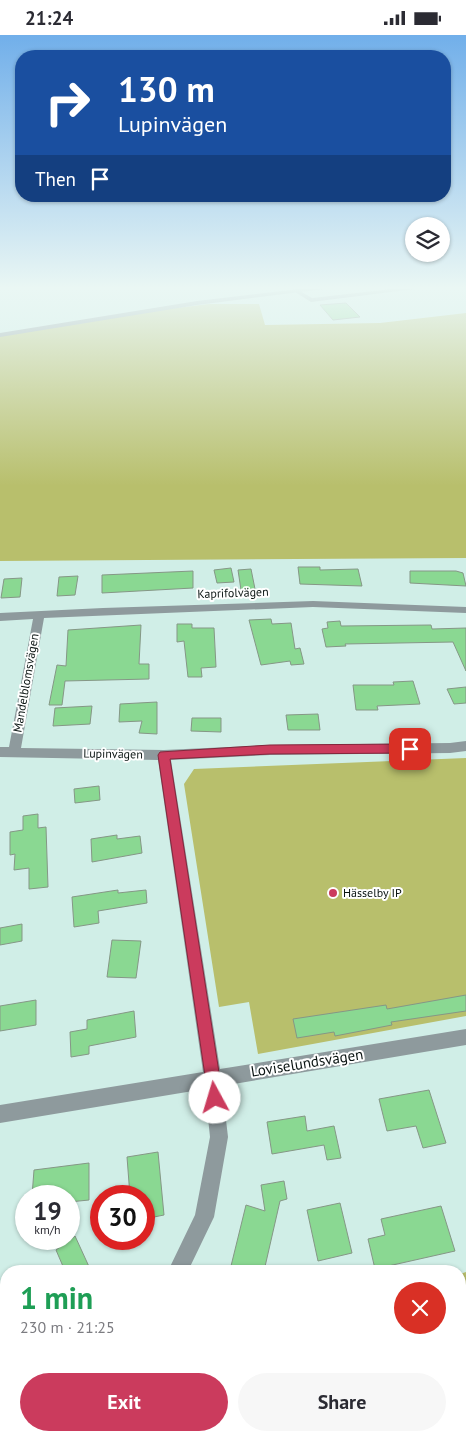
<!DOCTYPE html>
<html lang="en">
<head>
<meta charset="utf-8">
<style>
  :root { --surface:#fff; --page:#f7f7f7; --text:#2b2b33; --muted:#7c7c81; --accent:#cb3b5d }
  body { margin:0; font-family:"PT Sans",sans-serif; background:var(--page); color:var(--text); height:100vh; display:flex; flex-direction:column; font-size:19px; white-space:nowrap }
  * { box-sizing:border-box; margin:0 }
  p { font-size:16px; color:var(--muted) }
  .icon { flex:none; width:28px; height:28px; fill:none; stroke:currentColor; stroke-width:2; stroke-linecap:round; stroke-linejoin:round }
  .map { position:relative; flex:1; overflow:hidden }
  .sheet { position:absolute; left:0px; top:1230px; width:466px; height:176px; display:flex; flex-direction:column; background:var(--surface); border-radius:20px 20px 0 0; box-shadow:0 1px 4px #0004 }
  .sheet>* { flex:none }
  .guide { position:absolute; left:15px; top:15px; width:436px; height:152px; border-radius:20px; box-shadow:0 1px 4px #0004; background:#1a4fa0; color:#fff; overflow:hidden }
  .fabs { position:absolute; left:405px; top:182px; display:grid; gap:10px }
  .fabs a { display:grid; place-items:center; width:45px; height:45px; border-radius:50%; background:var(--surface); box-shadow:0 1px 4px #0004; font-size:25px }
  .speed { position:absolute; left:15px; top:1150px; display:flex; gap:10px; font-size:25px; font-weight:700; text-align:center }
  .speed>* { display:grid; place-content:center; width:65px; height:65px; border-radius:50%; background:var(--surface); box-shadow:0 1px 4px #0004; line-height:1 }
  .speed small { font-size:12px; font-weight:400 }
  .speed .limit { border:8px solid #d22; background:#fff; color:#111 }
  .pin { position:absolute; display:grid; place-items:center; width:42px; height:42px; color:#fff; margin:-21px; border-radius:10px; box-shadow:0 2px 8px #0006 }
  .me { position:absolute; width:55px; margin:-28px; rotate:354deg; stroke-linejoin:round; filter:drop-shadow(0 0 4px #0008) }
  .turn { display:flex; align-items:center; gap:18px; height:105px; padding:0 20px; font-size:22px }
  .turn .icon { width:65px; height:65px; stroke-width:2.5 }
  .turn b { display:block; font-size:35px; line-height:42px }
  .then { display:flex; align-items:center; height:48px; padding:0 20px; background:#0003; gap:10px; font-size:19px }
  .round { display:grid; place-items:center; flex:none; width:52px; height:52px; border-radius:26px; background:var(--page) }
  .overview { display:flex; align-items:center; justify-content:space-between; height:85px; padding:0 20px }
  h1 { font-size:30px; font-weight:600; line-height:38px; color:#1e9e55 }
  .button { display:flex; gap:10px; margin-top:auto; padding:10px 20px }
  .button a { flex:1; height:58px; border-radius:30px; background:var(--accent); color:#fff; font-size:20px; font-weight:600; line-height:58px; text-align:center }
  .button a+a { background:var(--page); color:var(--text) }
  .status { display:flex; justify-content:space-between; align-items:center; height:35px; padding:0 25px; background:var(--surface); direction:ltr }
  .status svg { height:14px; fill:currentColor }
  .map>svg:first-child { display:block }
</style>
</head>
<body>
<div class="status"><b>21:24</b><svg viewBox="0 0 49 12"><path d="M0 12V9h3v3zM5 12V6h3v6zM10 12V3h3v9zM15 12V0h3v12zM26 1h20v11H26zM47 4h2v5h-2z"/></svg></div>
<div class="map">
<svg width="466" height="1406" viewBox="0 0 466 1406">
  <rect width="100%" height="100%" fill="#d0eee7"/>
  <!-- green -->
  <path fill="#b8bf6c" d="M209,269H259L265,290L380,288L466,278V523L0,526V301L143,277Z
    M466,723V981L258,1019L249,967L219,972L184,749L194,734Z
    M466,1237V1311L460,1298V1239Z
    M466,1377V1406H417L427,1400H460V1381Z"/>
  <!-- building -->
  <path fill="#8ad892" stroke="#859786" d="M346,268L360,282L333,285L320,270Z
    M298,532H320V535L358,534L362,551L300,549Z
    M231,533L234,547L217,548L214,535Z
    M251,534L255,554L241,555L238,535Z
    M193,536V553L102,558V540Z
    M410,536H456L463,538L466,551L410,548Z
    M78,541L75,560L57,561L59,542Z
    M22,543L20,562L1,563L4,544Z
    M271,584L272,589L291,588L295,614L300,613L304,629L291,630L290,626L261,630L249,585Z
    M340,586L341,591L431,590L432,594L466,593V636L453,607L345,609L346,611L326,612L322,594L328,593L327,587Z
    M177,589H192V593H214L216,632L201,633L202,642H188L184,606L177,607Z
    M141,590L139,629H149V644L65,646L62,670H49L57,630L66,631L68,595Z
    M413,646L420,669L377,671L378,675H356L353,650H394L393,647Z
    M466,652V668L454,669L447,654Z
    M157,667V699L139,698L142,686L119,687L120,669Z
    M92,671L90,689L53,691L55,673Z
    M318,679L320,695H288L286,680Z
    M192,683H221V697L191,696Z
    M99,751L100,765L75,768L74,754Z
    M38,779V793L46,792L48,852L29,854V833L14,835L15,819L10,820V797L23,795V781Z
    M117,800V804L140,801L142,818L92,827L91,804Z
    M118,855V858L146,855L147,868L98,876L99,888L74,892L72,862Z
    M22,889V906L0,910V893Z
    M112,905L141,906L136,943L107,942Z
    M466,960V976L391,987L392,990L335,1001L334,997L297,1003L293,984L386,970L387,974Z
    M36,965V990L0,996V971Z
    M134,976L136,1002L89,1011V1019L71,1022L70,997L87,994V985Z
    M429,1055L446,1108L423,1113L416,1091L387,1096L379,1064Z
    M305,1081L307,1096L334,1091L341,1123L327,1125L324,1110L272,1119L267,1087Z
    M158,1117L164,1180L144,1184V1161H130L127,1122Z
    M89,1128V1165L69,1167V1161H32L34,1135Z
    M284,1146L287,1164L280,1166L264,1236H245L231,1231L246,1170L265,1176L261,1150Z
    M340,1168L352,1218L318,1226L307,1175Z
    M441,1171L455,1216L375,1234L368,1204L385,1200L381,1184Z
    M75,1201L91,1236H65L56,1215Z"/>
  <g fill="none" stroke-linecap="round" stroke-linejoin="round">
    <!-- minor -->
    <path fill="#8e9a9d" fill-rule="evenodd" d="M391,254H415L311,267L295,257L300,256L312,263Z
      M313,566L466,572V578L313,572L44,583L21,713L164,715L270,710L450,708L466,706V716L450,718L270,720L171,725L220,1034L466,994V1010L222,1051L228,1102L214,1182L188,1236H168L195,1180L210,1102L205,1054L0,1088V1070L203,1037L158,725L0,722V712H9L33,584L0,586V578L103,573Z
      M6,1393V1400H26L24,1406H0V1397Z"/>
    <!-- tertiary -->
    <path fill="#8e9a9d" fill-rule="evenodd" d="M298,254H324L197,270L0,302V298L197,266Z"/>
  </g>
  <!-- sky -->
  <linearGradient id="sky" x2="0" y2="1"><stop stop-color="#71afea"/><stop offset="0.56" stop-color="#eaf7f4"/><stop offset="1" stop-color="#eaf7f4" stop-opacity="0"/></linearGradient>
  <rect width="466" height="451" fill="url(#sky)"/>
  <!-- route -->
  <path fill="#cb3b5d" stroke="#84263c" d="M410,709L415,714L410,718L270,719L170,724L223,1063L220,1068L215,1071L209,1068L158,720L160,717L270,710Z"/>
  <!-- markers -->
  <circle fill="#cb3b5d" stroke="#fff" stroke-width="2" cx="333" cy="858" r="5"/>
  <g text-anchor="middle" stroke-width="4" stroke-linejoin="round" paint-order="stroke">
    <!-- street labels -->
    <g font-size="12" fill="#091311" stroke="#fff">
      <text transform="translate(233 558) rotate(-2)" y="4">Kaprifolvägen</text>
      <text transform="translate(26 648) rotate(-80)" y="4">Mandelblomsvägen</text>
      <text transform="translate(113 719) rotate(1)" y="4">Lupinvägen</text>
    </g>
    <!-- poi labels -->
    <g font-size="12" fill="#091311" stroke="#fff" text-anchor="start">
      <text x="343" y="862">Hässelby IP</text>
    </g>
    <!-- near-street labels -->
    <g font-size="15" fill="#091311" stroke="#fff">
      <text transform="translate(307 1028) rotate(-9)" y="5">Loviselundsvägen</text>
    </g>
  </g>
</svg>
<div class="fabs">
<a><svg class="icon" aria-label="layers" viewBox="0 0 24 24"><path d="M12 4l9 5-9 5-9-5zM3 14l9 5 9-5"/></svg></a>
</div>
<div class="speed"><div>19<small>km/h</small></div><div class="limit">30</div></div>
<div class="pin" style="left:410px;top:714px;background:#d93025"><svg class="icon" aria-label="arrive" viewBox="0 0 24 24"><path d="M6 21V4h12l-3 4 3 4H6"/></svg></div>
<svg class="me" style="left:215px;top:1063px" viewBox="-20 -20 40 40"><circle r="19" fill="#fff"/><path d="M0-13L10 11 0 6-10 11z" fill="#cb3b5d"/></svg>
<div class="guide">
<div class="turn"><svg class="icon" aria-label="right" viewBox="0 0 24 24"><path d="M7 20v-9h11M14 6l5 5-5 5"/></svg><div><b>130 m</b>Lupinvägen</div></div>
<div class="then">Then<svg class="icon" aria-label="arrive" viewBox="0 0 24 24"><path d="M6 21V4h12l-3 4 3 4H6"/></svg></div>
</div>
<section class="sheet">
<div class="overview"><div><h1>1 min</h1><p>230 m · 21:25</p></div><a class="round" style="background:#d93025;color:#fff"><svg class="icon" aria-label="close" viewBox="0 0 24 24"><path d="M6 6l12 12M18 6L6 18"/></svg></a></div>
<div class="button"><a>Exit</a><a>Share</a></div>
</section>
</div>
</body>
</html>
